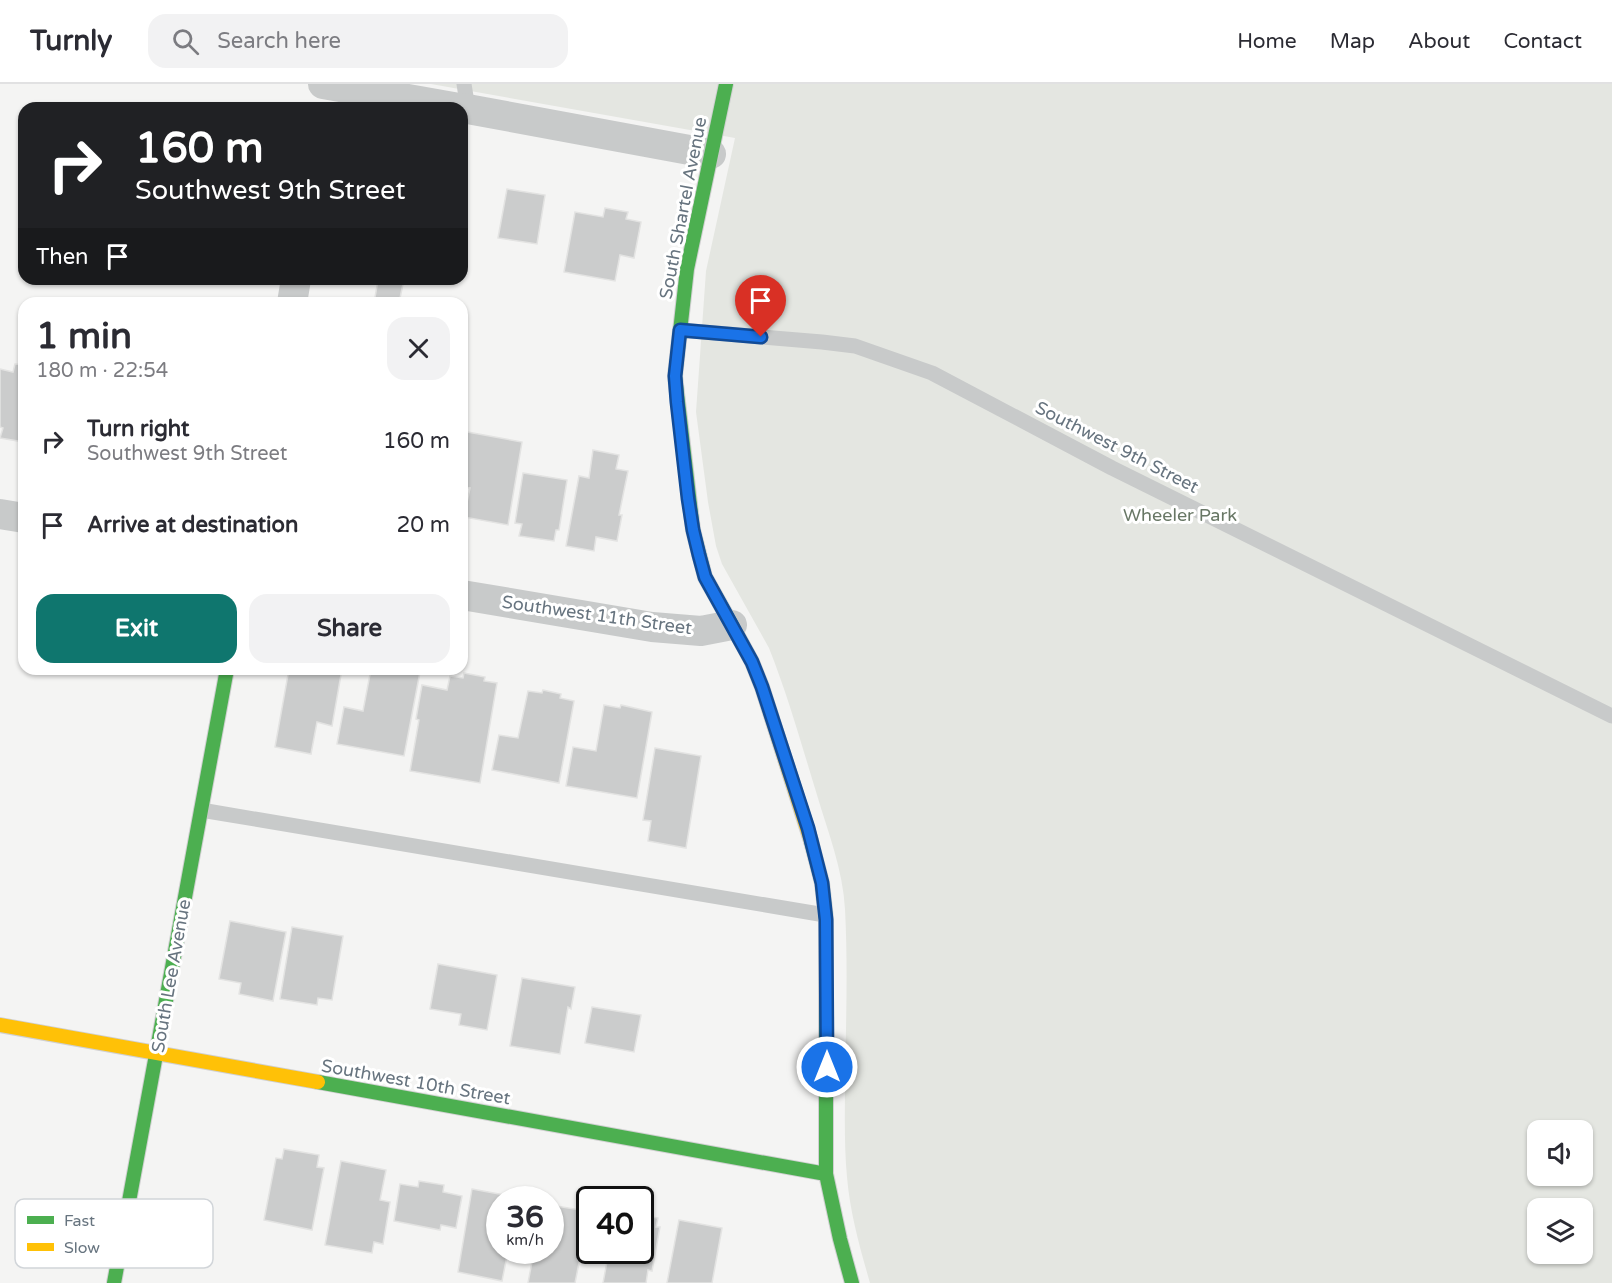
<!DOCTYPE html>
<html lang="en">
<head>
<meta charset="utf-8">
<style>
  :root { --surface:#fff; --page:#f2f2f3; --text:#2b2b33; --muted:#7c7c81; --line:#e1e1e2; --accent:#0f766e }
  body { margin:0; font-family:"Varela Round",sans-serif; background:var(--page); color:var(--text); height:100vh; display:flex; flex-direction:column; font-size:22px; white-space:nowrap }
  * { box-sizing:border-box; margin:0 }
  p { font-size:20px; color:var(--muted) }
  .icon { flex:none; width:33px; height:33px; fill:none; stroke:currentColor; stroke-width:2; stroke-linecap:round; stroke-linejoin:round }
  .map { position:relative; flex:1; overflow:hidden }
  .panel { position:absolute; left:18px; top:213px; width:450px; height:378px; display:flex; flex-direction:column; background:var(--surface); border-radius:18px; box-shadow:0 2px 4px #0004 }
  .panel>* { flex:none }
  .top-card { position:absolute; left:18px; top:18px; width:450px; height:183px; border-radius:18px; box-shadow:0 2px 4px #0004; background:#202124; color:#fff; overflow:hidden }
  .tools { position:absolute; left:1527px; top:1036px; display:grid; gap:12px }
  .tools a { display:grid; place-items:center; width:66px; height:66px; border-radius:12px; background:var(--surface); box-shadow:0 2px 4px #0004; font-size:30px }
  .speed { position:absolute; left:486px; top:1102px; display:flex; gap:12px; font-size:30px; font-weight:700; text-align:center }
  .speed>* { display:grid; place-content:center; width:78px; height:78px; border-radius:50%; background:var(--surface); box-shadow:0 2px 4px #0004; line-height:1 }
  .speed small { font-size:15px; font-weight:400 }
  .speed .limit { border:3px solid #111; border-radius:9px; background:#fff; color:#111 }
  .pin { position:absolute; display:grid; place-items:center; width:51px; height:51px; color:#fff; margin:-62px -26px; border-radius:50% 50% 50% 0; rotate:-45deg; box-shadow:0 0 6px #0007 }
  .pin .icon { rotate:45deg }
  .me { position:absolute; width:66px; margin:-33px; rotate:0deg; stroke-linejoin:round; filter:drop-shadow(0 0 4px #0008) }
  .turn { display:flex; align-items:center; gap:21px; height:126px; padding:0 18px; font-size:27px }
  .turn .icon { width:78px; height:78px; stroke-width:2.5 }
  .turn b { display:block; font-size:42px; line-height:51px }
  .then { display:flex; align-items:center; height:57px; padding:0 18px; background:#0003; gap:12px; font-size:22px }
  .round { display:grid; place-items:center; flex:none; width:63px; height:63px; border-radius:18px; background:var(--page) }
  .head { display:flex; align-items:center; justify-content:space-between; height:102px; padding:0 18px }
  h1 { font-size:36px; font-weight:800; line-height:45px }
  .action { display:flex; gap:12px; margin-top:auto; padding:12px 18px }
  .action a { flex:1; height:69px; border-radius:18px; background:var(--accent); color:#fff; font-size:24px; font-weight:800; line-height:69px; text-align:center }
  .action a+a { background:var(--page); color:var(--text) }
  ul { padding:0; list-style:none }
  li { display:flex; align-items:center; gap:18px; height:84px; padding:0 18px }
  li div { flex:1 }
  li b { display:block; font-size:22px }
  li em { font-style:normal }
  header { display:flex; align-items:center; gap:36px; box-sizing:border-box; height:84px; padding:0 30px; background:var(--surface); border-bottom:2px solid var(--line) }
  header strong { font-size:28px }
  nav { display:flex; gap:33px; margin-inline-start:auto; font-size:21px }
  .search { width:420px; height:54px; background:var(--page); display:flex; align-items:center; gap:15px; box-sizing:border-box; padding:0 21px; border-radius:18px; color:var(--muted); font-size:22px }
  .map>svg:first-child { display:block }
</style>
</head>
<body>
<header>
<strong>Turnly</strong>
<div class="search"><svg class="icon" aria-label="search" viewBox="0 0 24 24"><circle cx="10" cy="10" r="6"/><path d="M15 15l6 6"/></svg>Search here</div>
<nav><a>Home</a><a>Map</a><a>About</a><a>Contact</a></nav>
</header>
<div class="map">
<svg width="1612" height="1199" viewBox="0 0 1612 1199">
  <rect width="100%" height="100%" fill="#f4f4f3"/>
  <!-- green -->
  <path fill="#e4e6e1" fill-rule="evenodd" d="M431,0H1612V1199H870C860,1164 850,1129 847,1093C844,1061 845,1029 845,997C846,940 848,882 845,825C843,786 828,748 817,711C802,662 788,612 769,564L722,480L716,462L708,418L696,328L706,187L735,54ZM1538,1047H1582V1092H1538ZM1538,1125H1582V1170H1538Z"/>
  <!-- building -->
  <path fill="#cbcccc" stroke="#e3e3e2" stroke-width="1.5" d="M507,105L545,111L537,160L498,154Z
    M605,124L628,128L626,135L641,138L634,174L620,171L615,197L564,188L575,128L603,133Z
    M378,196L403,200L399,219H374Z
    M15,280L24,281V358L0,354L3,344L0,343V285L13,288Z
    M462,347L522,358L508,441L464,433L470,404L462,403Z
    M593,366L619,371L616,385L628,387L619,431H622L617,457L596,453L594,467L566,462L579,392L589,394Z
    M523,389L567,396L559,446H556L554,457L519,452L522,440L515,439Z
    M289,585H342L332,642L317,638L311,670L275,663Z
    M371,585H405L420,588L404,672L337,660L344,623L363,627Z
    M464,589L485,593L484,597L497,599L480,699L410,687L419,636L416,635L422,601L447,606L450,592L463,594Z
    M543,606L561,610L560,614L574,617L559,699L492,686L499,651L518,654L528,607L542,609Z
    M604,621L620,624L621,621L652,628L637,714L566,702L573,663L596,667Z
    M655,664L701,672L686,764L648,757L651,737L643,736Z
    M230,837L286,848L273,917L239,910L241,899L219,895Z
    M292,843L343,852L332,916L318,914L317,921L280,915Z
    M438,880L497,891L487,946L459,941L461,930L430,925Z
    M522,894L575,903L571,925L568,923L560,970L510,962Z
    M592,923L641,931L634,968L585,959Z
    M284,1065L319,1071L317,1083L324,1084L312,1146L264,1136L276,1074L282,1075Z
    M341,1077L386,1086L380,1116L390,1118L383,1160L374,1158L372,1169L325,1161Z
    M419,1097L444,1101L443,1108L462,1112L456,1144L441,1141L440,1146L394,1137L400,1100L418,1103Z
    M472,1105L516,1113V1116H500V1167H508L502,1197L458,1188Z
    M550,1121L587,1127L585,1137H590V1167H596L595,1177L580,1174L575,1199H528L534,1167H550Z
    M640,1131L658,1134L656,1143H660L652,1187L648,1186L646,1199H603L609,1167H640Z
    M679,1136L722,1144L712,1199H667Z"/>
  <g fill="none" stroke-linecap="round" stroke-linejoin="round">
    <defs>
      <path id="fast" d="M726,0L687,185L675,292L693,446L705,493L733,543
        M811,757L822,799L826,835V1090L840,1155L852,1199
        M318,998L826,1090
        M114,1199L227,585"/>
      <path id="slow" d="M733,543L752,578L762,603L811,757
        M0,941L318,998"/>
    </defs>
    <!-- fast casing -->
    <use href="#fast" stroke="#d0d0d1" stroke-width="16"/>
    <!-- slow casing -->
    <use href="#slow" stroke="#d0d0d1" stroke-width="16"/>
    <!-- lane -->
    <path stroke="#c8caca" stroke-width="15" d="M464,0L468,25
      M680,246L822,258L855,262L932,289L1112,384L1612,632
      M201,726L825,831"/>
    <!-- street -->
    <path stroke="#c8caca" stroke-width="30" d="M323,0L459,24
      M462,24L711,70
      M292,219L296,195
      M0,430L24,434
      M462,511L652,543L701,547L732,541"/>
    <!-- fast -->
    <use href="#fast" stroke="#4caf50" stroke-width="14"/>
    <!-- slow -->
    <use href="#slow" stroke="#ffc107" stroke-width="14"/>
  </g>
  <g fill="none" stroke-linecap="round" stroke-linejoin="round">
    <defs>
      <path id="route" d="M761,253L680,246L675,292L677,318L688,414L693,446L699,471L705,493L752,578L762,603L808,744L822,799L826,836L827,983"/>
    </defs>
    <!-- route casing -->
    <use href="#route" stroke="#114b97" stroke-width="15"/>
    <!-- route -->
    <use href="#route" stroke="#1a73e8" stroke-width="10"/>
  </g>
  <g text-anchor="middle" stroke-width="6" stroke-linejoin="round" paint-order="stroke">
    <!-- street labels -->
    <g font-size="18" fill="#67747f" stroke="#fff">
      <text transform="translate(683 124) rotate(-79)" y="6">South Shartel Avenue</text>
      <text transform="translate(1117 363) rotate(27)" y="6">Southwest 9th Street</text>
      <text transform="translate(597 531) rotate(8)" y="6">Southwest 11th Street</text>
      <text transform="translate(171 892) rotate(-80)" y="6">South Lee Avenue</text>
      <text transform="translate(416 998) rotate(10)" y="6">Southwest 10th Street</text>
    </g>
    <!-- park labels -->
    <g font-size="18" fill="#687765" stroke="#fff">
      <text x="1180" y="437">Wheeler Park</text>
    </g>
  </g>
  <!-- legend -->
  <rect x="15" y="1115" width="198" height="69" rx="9" fill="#fff" stroke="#d1d5d9" stroke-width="1.5"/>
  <rect x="27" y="1132" width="27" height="8" fill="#4caf50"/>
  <rect x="27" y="1159" width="27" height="8" fill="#ffc107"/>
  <g font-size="16" fill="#67747f">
    <text x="64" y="1142">Fast</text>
    <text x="64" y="1169">Slow</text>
  </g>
</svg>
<div class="tools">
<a><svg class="icon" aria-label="sound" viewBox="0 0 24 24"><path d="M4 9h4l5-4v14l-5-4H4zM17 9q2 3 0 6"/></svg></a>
<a><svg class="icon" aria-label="layers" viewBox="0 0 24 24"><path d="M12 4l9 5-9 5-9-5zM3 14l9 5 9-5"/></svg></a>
</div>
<div class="speed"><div>36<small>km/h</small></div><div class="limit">40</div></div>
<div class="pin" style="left:761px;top:253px;background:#d93025"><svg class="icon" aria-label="arrive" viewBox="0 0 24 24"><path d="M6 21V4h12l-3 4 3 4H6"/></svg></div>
<svg class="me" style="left:827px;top:983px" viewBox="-20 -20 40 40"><circle r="17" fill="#1a73e8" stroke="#fff" stroke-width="3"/><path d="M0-11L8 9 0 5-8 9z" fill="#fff"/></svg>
<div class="top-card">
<div class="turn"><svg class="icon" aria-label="right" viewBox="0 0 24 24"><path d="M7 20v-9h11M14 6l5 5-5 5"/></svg><div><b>160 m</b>Southwest 9th Street</div></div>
<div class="then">Then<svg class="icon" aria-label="arrive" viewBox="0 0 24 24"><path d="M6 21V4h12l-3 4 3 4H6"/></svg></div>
</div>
<section class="panel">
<div class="head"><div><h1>1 min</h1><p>180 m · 22:54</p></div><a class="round"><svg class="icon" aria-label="close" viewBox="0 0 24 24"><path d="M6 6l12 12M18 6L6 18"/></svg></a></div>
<ul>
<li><svg class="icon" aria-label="right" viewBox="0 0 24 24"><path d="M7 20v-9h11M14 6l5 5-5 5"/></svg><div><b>Turn right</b><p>Southwest 9th Street</p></div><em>160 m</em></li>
<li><svg class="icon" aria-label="arrive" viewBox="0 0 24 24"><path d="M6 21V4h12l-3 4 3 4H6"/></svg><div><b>Arrive at destination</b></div><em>20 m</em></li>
</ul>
<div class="action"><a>Exit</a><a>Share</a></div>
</section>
</div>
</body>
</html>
